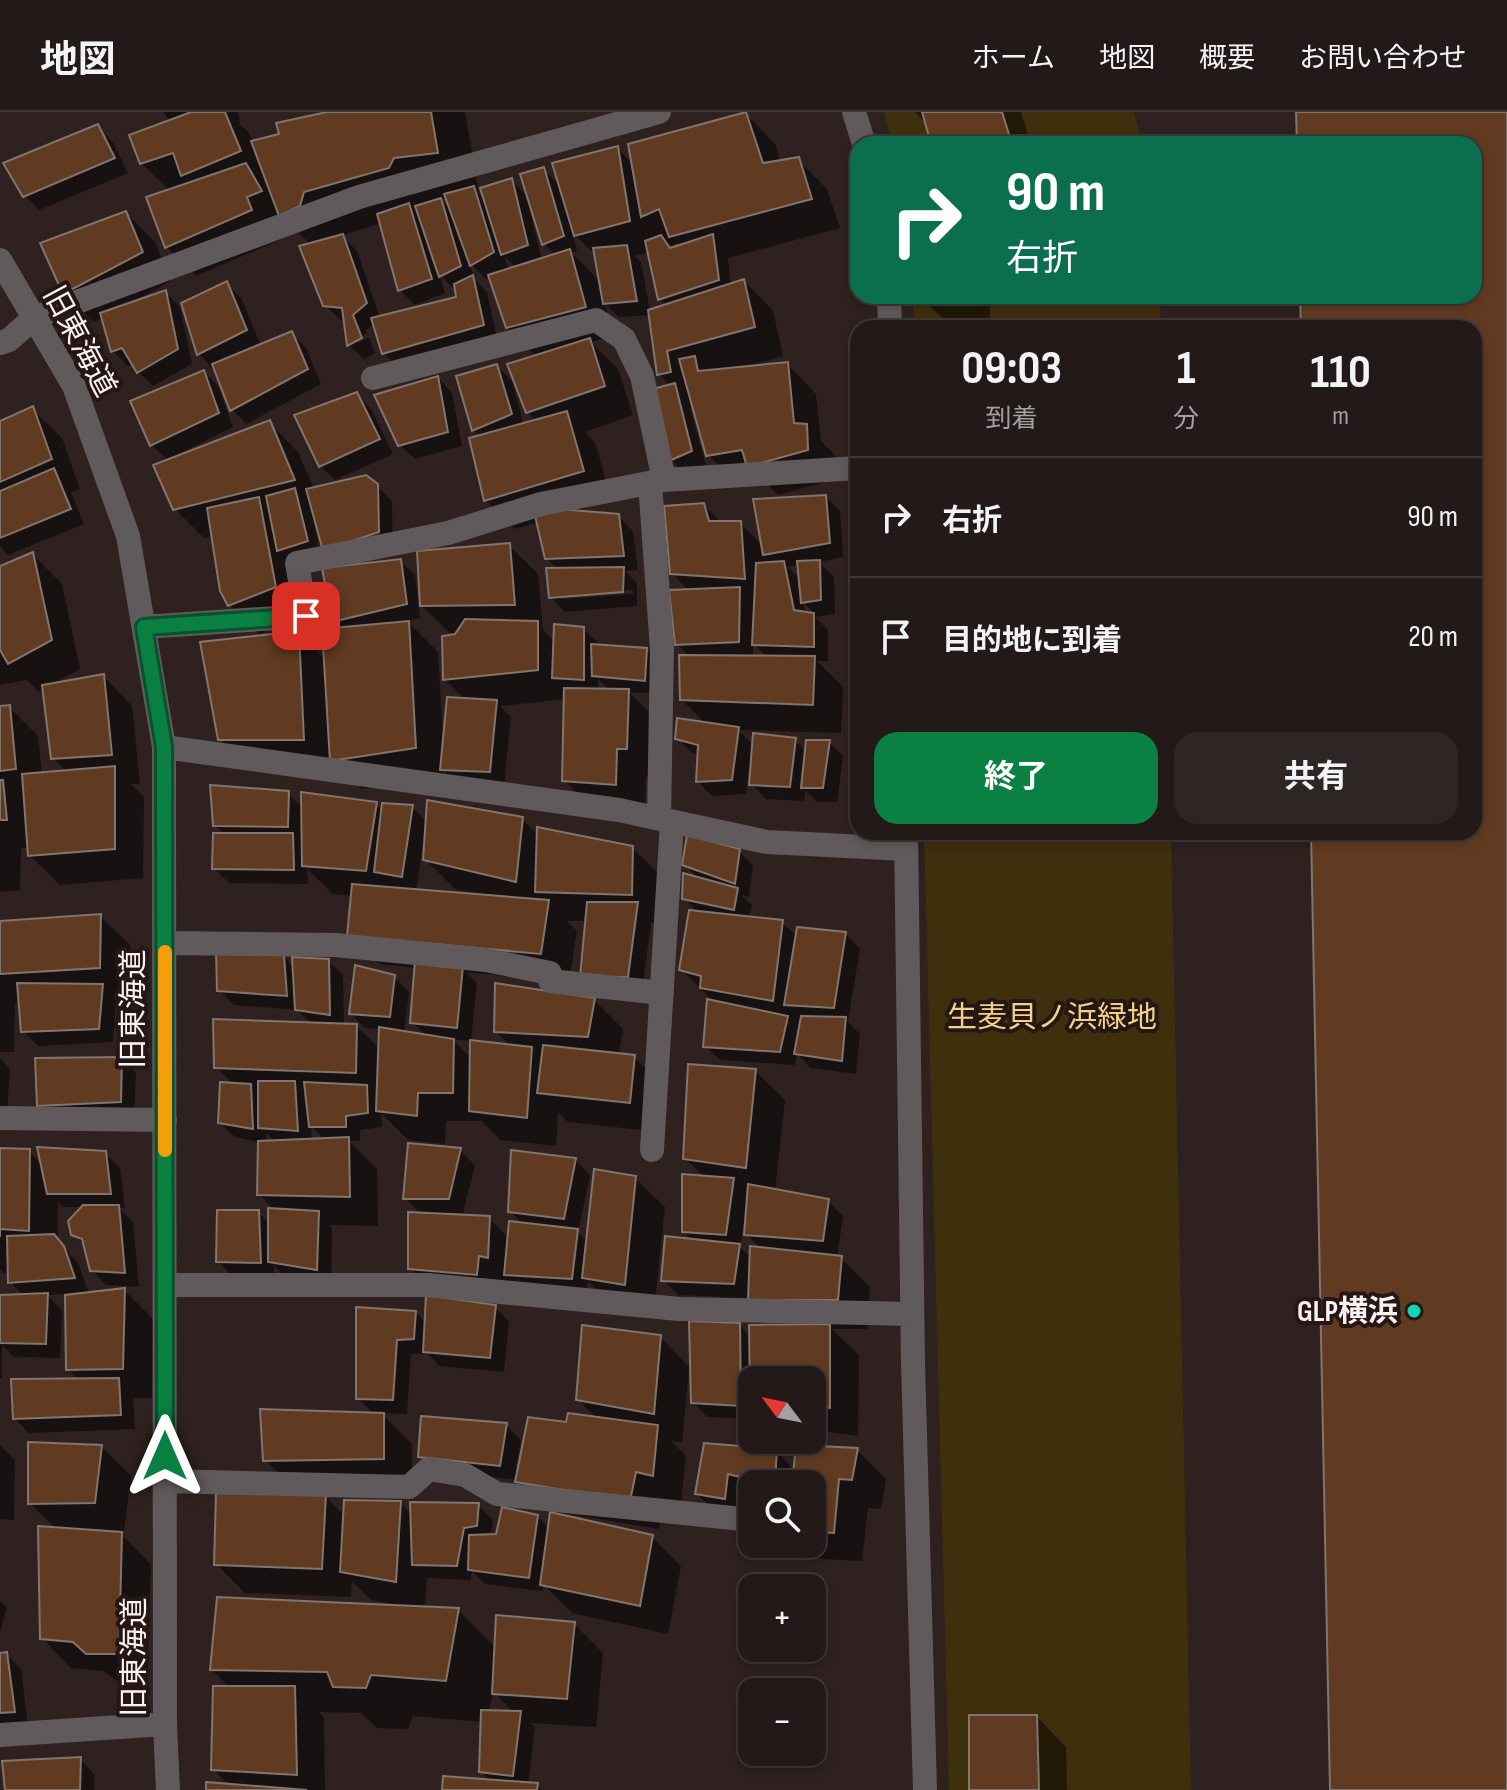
<!DOCTYPE html>
<html lang="ja">
<head>
<meta charset="utf-8">
<style>
  :root { --surface:#221918; --page:#2e2625; --text:#f1f3f6; --muted:#a2a0a2; --line:#3f3837; --accent:#0b8043 }
  body { margin:0; font-family:"Sofia Sans Condensed","Noto Sans JP",sans-serif; background:var(--page); color:var(--text); height:100vh; display:flex; flex-direction:column; font-size:30px; white-space:nowrap }
  * { box-sizing:border-box; margin:0 }
  p { font-size:26px; color:var(--muted) }
  .icon { flex:none; width:44px; height:44px; fill:none; stroke:currentColor; stroke-width:2; stroke-linecap:round; stroke-linejoin:round }
  .map { position:relative; flex:1; overflow:hidden }
  .details { position:absolute; left:850px; top:208px; width:632px; height:520px; display:flex; flex-direction:column; background:var(--surface); border-radius:24px; box-shadow:0 4px 12px #0003,0 0 0 2px var(--line) }
  .details>* { flex:none }
  .top-card { position:absolute; left:850px; top:24px; width:632px; height:168px; border-radius:24px; box-shadow:0 4px 12px #0003,0 0 0 2px var(--line); background:#0b6e4f; color:#fff; overflow:hidden }
  .needle { width:52px; rotate:302deg }
  .fabs { position:absolute; left:738px; top:1254px; display:grid; gap:16px }
  .fabs a { display:grid; place-items:center; width:88px; height:88px; border-radius:16px; background:var(--surface); box-shadow:0 4px 12px #0003,0 0 0 2px var(--line); font-size:40px }
  .pin { position:absolute; display:grid; place-items:center; width:68px; height:68px; color:#fff; margin:-34px; border-radius:16px; box-shadow:0 4px 12px #0006 }
  .me { position:absolute; width:88px; margin:-44px; rotate:0deg; stroke-linejoin:round; filter:drop-shadow(0 0 6px #0008) }
  .turn { display:flex; align-items:center; gap:28px; height:168px; padding:0 24px; font-size:36px }
  .turn .icon { width:104px; height:104px; stroke-width:2.5 }
  .turn b { display:block; font-size:56px; line-height:68px }
  .eta { display:flex; justify-content:space-evenly; align-items:center; height:136px; text-align:center }
  .eta b { font-size:48px; font-weight:700; line-height:56px }
  .button { display:flex; gap:16px; margin-top:auto; padding:16px 24px }
  .button a { flex:1; height:92px; border-radius:24px; background:var(--accent); color:#fff; font-size:32px; font-weight:700; line-height:92px; text-align:center }
  .button a+a { background:var(--page); color:var(--text) }
  ul { padding:0; list-style:none }
  li { display:flex; align-items:center; gap:24px; height:120px; padding:0 24px; border-top:2px solid var(--line) }
  li div { flex:1 }
  li b { display:block; font-size:30px }
  li em { font-style:normal }
  header { display:flex; align-items:center; gap:48px; box-sizing:border-box; height:112px; padding:0 40px; background:var(--surface); border-bottom:2px solid var(--line) }
  header strong { font-size:38px }
  nav { display:flex; gap:44px; margin-inline-start:auto; font-size:28px }
  .map>svg:first-child { display:block }
</style>
</head>
<body>
<header>
<strong>地図</strong>
<nav><a>ホーム</a><a>地図</a><a>概要</a><a>お問い合わせ</a></nav>
</header>
<div class="map">
<svg width="1507" height="1678" viewBox="0 0 1507 1678">
  <rect width="100%" height="100%" fill="#2e2120"/>
  <!-- green -->
  <path fill="#3e2f0d" d="M884,0H1134L1143,32H892Z
    M913,184H1160L1161,216H914Z
    M924,720H1171L1191,1678H949Z"/>
  <!-- shadow -->
  <path fill="#0007" fill-rule="evenodd" d="M163,0H238L240,12L249,21L253,30L281,23L336,0H465L479,82L486,89L511,68L530,87L543,57L561,75L617,36L633,52L746,2L775,32L781,50L798,48L827,77L840,116L728,146L731,173L744,169L773,199L783,244L748,254V256L787,252L816,282L821,329L835,343L837,367L778,383L763,368L737,372L708,343L694,294L690,295L706,354L686,362L671,348V274L659,262L651,203L619,205L605,192L614,224L591,230L618,257L633,303L585,320L595,331L612,388L573,400L618,404L633,419L638,458L625,459L637,471V494L565,500L551,485L559,458L547,446L538,410L515,417L486,388L481,325L473,317L497,254L512,269L524,313L537,309L527,300L537,245L507,215L490,165L486,167L470,151L474,167L487,180L497,227L399,256L384,241L375,211L366,218L367,221L358,226V231L369,225L375,241L364,247L349,233L346,209L340,208L325,193L311,133L288,110L274,115L280,128L196,164L166,134L170,79L141,51L170,10ZM448,86L453,100L440,87ZM531,90L544,132L556,144L542,149L528,91ZM382,111L400,178L415,193L445,181L440,163L455,178L457,177L459,186L380,206L357,139L344,126L346,122ZM572,120L597,145L601,171L572,141L577,139ZM678,131L681,134L668,138L666,136ZM650,140L660,187L667,194L650,199L641,150L635,144ZM504,144L517,156L497,160L508,155ZM633,478V482L561,487V483Z
    M915,0H1021L1031,32H933L928,14Z
    M98,15L112,29L128,61L39,98L25,83Z
    M126,101L155,130L171,169L136,188L137,190L165,180L180,195L192,252L153,274L138,260L134,251L128,254L113,239L103,206L94,210L65,181L42,132Z
    M226,172L241,186L261,234L291,221L306,236L321,272L246,312L232,297L216,256L213,257L199,242L183,192Z
    M925,184H993H991L989,214L952,216L925,189Z
    M204,260L218,274L233,315L177,343L178,345L269,311L298,340L314,377L377,374L392,389L393,435L339,453L316,406L313,407L321,443L294,452L304,504L259,522L230,493L213,424L204,426L175,397L168,349L152,333Z
    M438,266L452,281L462,334L415,347L400,333Z
    M356,283L371,297L393,342L335,368L320,354Z
    M32,297L62,326L80,377L71,380L84,412L8,443L0,434V311Z
    M826,385L840,399L843,445L819,450L834,465L835,502L815,505L828,518V549H817L843,575L841,621L738,618L754,634L795,628L807,641L829,630L843,644L837,690H817L806,678L804,689L766,687L752,672L753,659L749,658L746,682L712,684L698,670L699,643L692,641L677,626L706,612L682,588L689,545L677,532L689,479L672,461L704,393L721,411H740L764,435ZM799,453L801,468L788,455ZM803,490L816,503L806,501ZM753,531L767,545H753Z
    M509,433L538,462L543,518L555,530L583,517L598,531V534L646,538L661,553L659,582L629,580L657,608L656,666L646,665L644,702L593,698L564,668L566,587L500,594L511,605L504,674L457,672L444,660L445,665L361,677L332,647L249,657L220,627L299,521L326,549L342,517L334,509L400,449L415,463L418,489H422ZM418,490L453,524L445,568L466,588L445,628H443L438,540L407,509L420,506ZM598,567L610,579H598Z
    M33,443L62,472L80,557L53,572L103,564L132,594L140,672H131L144,685L143,766L60,773L30,744V736H21L20,778L0,780V596L9,595L38,624L42,662L67,660L53,646L44,577L39,580L27,568L0,573V457Z
    M288,681L303,696L376,692L383,700L412,695L428,711L522,707L538,723L632,736L662,765L660,811H651L642,879H597L587,809H567L577,819L569,870L466,860L477,871L471,929L452,927L472,947L511,935L496,919L594,888L623,917L619,943L634,945L663,974L659,1020L568,1010L558,1000L556,1034L500,1028L482,1009H446L445,1032L408,1028L381,1001L382,1015L360,1018V1029H349L377,1057L378,1114L329,1113L332,1116L331,1171L284,1164L274,1153V1165L232,1164L218,1149L258,1100L270,1112L275,1099L259,1082L260,1030L235,1025L220,1011L234,973L216,955L312,912L297,898L234,893L219,878L284,845L294,856L328,849L343,863L344,913L357,914L380,937L381,917L365,916L351,902L394,865L409,880L404,921L426,924L412,910L416,856L379,852L349,823L353,784L333,782L307,757L308,772L229,771L214,756L225,723L215,713ZM423,732H426L425,747L455,777L474,781V784L416,779ZM311,1014L325,1028L312,1029ZM266,1021L275,1030H266Z
    M739,739L753,754L749,785L741,783L752,793L749,807L782,810L797,825L846,822L860,837L848,910L860,922L856,962L811,956L797,942L795,953L720,948L705,934L715,891L681,857L699,801L684,786L699,767L685,753Z
    M100,804L130,833L128,884L113,885L116,889L113,930L38,934L23,919L21,891L15,892L14,940H0V811Z
    M0,946L10,957L7,1000H0Z
    M122,947L136,961L134,1004L53,1007L38,993Z
    M755,959L785,988L775,1079L828,1089L843,1104L837,1146H841L870,1175L867,1217H832L859,1243L858,1324L812,1318V1268H752V1307L707,1305L693,1290L739,1213L751,1225L777,1214L749,1186L678,1183L663,1168L693,1129L684,1120L705,1066L685,1046ZM744,1109H747L746,1122L762,1138L752,1147L740,1135Z
    M0,1038L29,1039L43,1054L105,1041L120,1056L125,1096H118L133,1110L139,1175L106,1173L92,1158L87,1136L73,1122L83,1095H63L58,1090V1129L78,1151L89,1182L124,1178L153,1207L152,1286H133L135,1317L29,1321L15,1307L79,1268L68,1257L67,1182L47,1183L62,1198L60,1246L14,1245L2,1233V1266H0V1223L24,1184L10,1170V1161H4L0,1157Z
    M460,1038L475,1053L463,1101H448V1104L489,1106L509,1127L523,1112L510,1099L575,1048L590,1063L578,1120L588,1130L635,1066L665,1095L654,1201L614,1195L588,1169L586,1181L471,1188V1191L495,1195L509,1209L504,1260L440,1254L427,1241L411,1242L407,1302L381,1301L412,1332V1375L295,1377L265,1348L375,1303L358,1286V1197L416,1200L427,1212L441,1187L410,1156L422,1103L405,1086Z
    M660,1225L691,1257H689L682,1331L670,1328L686,1344L681,1392L665,1388L659,1417L562,1401L561,1405L652,1425L681,1454L668,1522L572,1501L544,1473L543,1479L485,1472L472,1459L471,1468L427,1466L425,1496L458,1498L496,1536L574,1512L603,1541L596,1615L530,1611L535,1615L528,1672L537,1673L542,1678H444L491,1670L481,1659L482,1610L413,1604L408,1617L377,1616L361,1601L319,1600L324,1605L325,1678H208L230,1674L213,1657L230,1576L212,1558L391,1495L392,1492L371,1488L352,1469L351,1485L245,1481L216,1452L325,1384L345,1404L400,1391L413,1403L478,1393L493,1408L491,1424L537,1404L550,1417L552,1400L546,1399L517,1368L435,1359L421,1345L506,1313L521,1328L516,1354L520,1355L567,1313L597,1307L578,1287ZM493,1579L514,1601L489,1600Z
    M0,1333L15,1348L14,1408L0,1407Z
    M706,1333L776,1339L790,1353V1372H752V1390L748,1386L749,1377L742,1375L739,1401L712,1396L697,1382Z
    M102,1335L131,1364L124,1419H118L151,1452L147,1570H118L104,1559L71,1556L42,1526L56,1417L30,1391Z
    M857,1338L886,1367L881,1397L868,1396L862,1449L820,1447L805,1432H812V1372H794Z
    M0,1489L7,1495L0,1520Z
    M6,1542L21,1557L28,1614L0,1617V1543Z
    M1037,1605L1066,1635L1067,1678H971Z
    M80,1647L94,1662V1678H7Z"/>
  <!-- building -->
  <path fill="#613b21" stroke="#82756d" stroke-width="2" d="M191,0H225L241,39L181,64L173,41L140,52L129,23Z
    M327,0H431L438,41L394,46L389,56L304,80L300,94L279,104L251,29L279,22L276,11Z
    M746,0L763,51L799,45L812,87L669,125L659,97L641,105L628,32Z
    M922,0H1002L1012,32H931Z
    M1296,0H1507V1678H1330L1311,720H1474V216H1301L1300,184H1474V32H1297Z
    M98,12L115,46L23,85L3,51Z
    M618,34L630,109L574,124L552,51Z
    M246,51L262,79L247,85L252,98L165,136L146,85Z
    M544,55L564,124L542,133L520,62Z
    M512,66L528,133L501,143L480,76Z
    M474,74L494,140L470,154L444,82Z
    M441,86L461,154L439,165L415,94Z
    M409,91L432,167L398,179L377,102Z
    M126,99L143,140L63,182L40,131Z
    M343,122L367,191L353,203L362,226L347,234L342,196L323,194L299,134Z
    M713,122L719,168L658,188L645,129L661,123L670,136Z
    M627,133L637,189L603,192L593,136Z
    M570,137L586,195L506,216L488,163Z
    M473,163L484,213L382,242L371,206L456,185L454,172Z
    M744,167L755,215L667,239L671,260L657,263L648,198Z
    M227,169L247,218L197,243L181,191Z
    M166,178L178,237L137,261L122,236L111,240L100,201Z
    M292,219L308,257L230,299L212,252Z
    M590,226L605,274L526,301L507,252Z
    M695,244L698,259L788,250L794,311L807,312L808,338L747,355L742,338L706,344L679,247Z
    M497,252L512,302L472,319L456,264Z
    M204,258L219,301L150,334L130,289Z
    M438,264L448,320L398,334L374,283Z
    M675,271L692,339L669,349L653,277Z
    M357,280L380,327L319,355L294,303Z
    M33,294L52,347L0,370V309Z
    M567,299L584,359L484,389L469,326Z
    M270,308L295,368L173,398L153,353Z
    M54,356L71,397L0,426V379Z
    M366,363L378,372L379,420L323,439L306,377Z
    M295,376L308,429L277,439L266,384Z
    M826,383L830,431L763,443L753,387Z
    M259,385L276,475L228,494L220,479L207,396Z
    M704,391L709,409H741L745,467L670,462L664,394Z
    M559,397L619,402L624,444L545,447L535,404Z
    M510,431L515,493L420,494L417,439Z
    M33,440L52,528L8,552L0,538V454Z
    M401,447L407,492L332,510L322,456Z
    M820,448L821,488L801,491L797,449Z
    M784,449L794,498L814,501V535L752,533L756,451Z
    M624,455L623,480L549,486L546,456Z
    M740,475L739,530L675,533L669,478Z
    M465,507L538,509V558L443,568L442,524L455,522Z
    M409,509L416,636L330,649L322,517Z
    M554,512L584,515V568L552,566Z
    M299,519L304,628H218L200,530Z
    M591,532L647,536L645,569L592,564Z
    M679,543L815,544L813,593L680,588Z
    M104,562L112,643L51,647L42,573Z
    M564,576L629,577L627,637H617L616,673L562,669Z
    M447,585L497,588L490,660L440,658Z
    M10,593L16,657L0,659V594Z
    M677,606L739,615L732,668L696,670L698,633L675,627Z
    M753,621L796,626L790,675L749,673Z
    M806,628H830L823,676H801Z
    M115,654V737L28,744L22,662Z
    M0,668H3L7,708H0Z
    M210,673L289,679L288,715L213,714Z
    M301,680L377,690L366,759L302,754Z
    M427,688L523,705L516,770L423,748Z
    M382,691L413,693L402,765L374,760Z
    M537,715L633,734L632,783L535,780Z
    M213,721H293L294,758L212,757Z
    M687,723L740,737L735,772L682,753Z
    M683,761L738,776L734,798L682,787Z
    M352,772L549,788L541,842L347,824Z
    M587,790H638L628,865H580Z
    M689,798L783,808L773,889L700,876L701,864L679,858Z
    M101,802L100,856L0,862V809Z
    M797,815L846,820L834,896L784,893Z
    M216,839L284,843L287,884L217,879Z
    M292,845L329,847L330,903L295,898Z
    M415,849L463,854L457,916L410,911Z
    M355,853L395,863L390,905L349,902Z
    M17,871L103,872L99,917L21,920Z
    M495,871L595,886L588,925L494,920Z
    M707,887L788,904L780,940L703,935Z
    M801,904L846,905L842,949L794,942Z
    M213,907L357,912L356,961L214,956Z
    M379,915L454,927L453,981H418L417,1004L376,999Z
    M470,928L532,935L527,1006L469,999Z
    M543,933L635,943L630,991L537,981Z
    M122,945L121,990L37,994L35,946Z
    M688,952L756,957L746,1056L683,1047Z
    M258,969H295L298,1019L258,1016Z
    M220,970L251,972L253,1017L218,1011Z
    M304,970L367,973L368,1001L346,1004V1015H309Z
    M349,1025L350,1085L257,1083L258,1029Z
    M408,1031L461,1036L449,1087H403Z
    M37,1035L106,1039L111,1082H47Z
    M0,1036L30,1037L29,1119L0,1117V1125Z
    M511,1038L576,1046L564,1107L508,1100Z
    M594,1057L636,1064L625,1173L582,1166Z
    M682,1062L734,1066L726,1123L682,1120Z
    M748,1072L829,1087L823,1129L744,1123Z
    M83,1093H119L125,1161L90,1159L82,1127L71,1123L68,1109Z
    M268,1096L319,1099L317,1158L268,1150Z
    M217,1098H259L261,1151L216,1150Z
    M408,1100L490,1104L488,1146L479,1144L477,1163L408,1157Z
    M509,1109L578,1117L572,1167L504,1163Z
    M54,1122L64,1134L75,1166L8,1171L7,1124Z
    M665,1124L740,1132L734,1172L661,1169Z
    M750,1134L842,1144L838,1188H748Z
    M125,1176L123,1257L66,1258L65,1183Z
    M48,1181L46,1232L0,1231V1183Z
    M426,1183L496,1193L490,1246L423,1240Z
    M356,1195L416,1199L414,1227L397,1228L393,1288L356,1287Z
    M689,1209L740,1211L741,1294L691,1291Z
    M830,1212V1296L812,1294V1268H752V1286H750L749,1213Z
    M582,1213L661,1223L654,1302L576,1288Z
    M119,1266L121,1303L13,1307L11,1267Z
    M260,1297L384,1301V1347L263,1349Z
    M568,1301L658,1313L653,1364L636,1360L630,1389L515,1370L528,1305L566,1310Z
    M421,1304L507,1311L500,1354L418,1345Z
    M28,1330L102,1333L95,1391L28,1392Z
    M704,1331L777,1337L775,1372H752V1388L746,1387L748,1367L728,1362L725,1387L695,1382Z
    M796,1333L858,1336L852,1368L839,1367L834,1421L812,1420V1372H792Z
    M216,1381L326,1382L322,1457L214,1453Z
    M344,1388L401,1389L396,1470L340,1460Z
    M410,1390L479,1391L477,1414L464,1416L457,1454L412,1453Z
    M502,1395L538,1403L529,1466L468,1458L469,1423L496,1422Z
    M550,1400L653,1423L640,1494L540,1473Z
    M38,1414L122,1420L119,1542H86L73,1530L40,1527Z
    M217,1485L459,1496L446,1569L371,1563L366,1576L333,1575L327,1560L210,1558Z
    M496,1503L575,1510L567,1587L492,1582Z
    M7,1540L15,1600L0,1601V1541Z
    M213,1574H295L297,1663L211,1658Z
    M481,1598L521,1599L513,1664L479,1660Z
    M969,1603H1037L1039,1678H969Z
    M81,1645L80,1678H5L2,1649Z
    M443,1664L538,1671L537,1678H442Z
    M206,1670L307,1678H206Z"/>
  <g fill="none" stroke-linecap="round" stroke-linejoin="round">
    <!-- minor -->
    <path stroke="#615a5c" stroke-width="24" d="M854,0L864,32
      M0,148L74,274L128,424L164,635L165,1612L168,1678
      M889,184L890,216
      M0,231L9,228L34,206L359,85L659,0
      M373,266L596,208L624,227L642,264L664,368
      M650,371L662,537L659,706
      M144,515L306,504L297,451L448,421L541,392L664,368L858,356
      M164,635L619,698L767,730L906,737
      M906,720L913,1251L925,1678
      M165,831L336,833L486,848L550,861V869L662,881
      M0,1006L165,1008
      M652,1038L672,710
      M165,1173H428L679,1197L912,1202
      M165,1369L409,1375L429,1357L465,1363L497,1382L752,1408
      M0,1623L165,1612"/>
  </g>
  <g fill="none" stroke-linecap="round" stroke-linejoin="round">
    <defs>
      <path id="route" d="M165,1344L164,635L144,515L306,504"/>
    </defs>
    <!-- route casing -->
    <use href="#route" stroke="#07532c" stroke-width="20"/>
    <!-- route -->
    <use href="#route" stroke="#0b8043" stroke-width="14"/>
    <!-- slow -->
    <path stroke="#f59e0b" stroke-width="14" d="M165,840V1038"/>
  </g>
  <!-- markers -->
  <circle fill="#13d5b3" stroke="#241716" stroke-width="3" cx="1414" cy="1199" r="8"/>
  <g text-anchor="middle" stroke-width="8" stroke-linejoin="round" paint-order="stroke">
    <!-- street labels -->
    <g font-size="30" fill="#fbf1f0" stroke="#241716">
      <text transform="translate(80 229) rotate(62)" y="10">旧東海道</text>
      <text transform="translate(133 897) rotate(-90)" y="10">旧東海道</text>
      <text transform="translate(134 1545) rotate(-90)" y="10">旧東海道</text>
    </g>
    <!-- park labels -->
    <g font-size="30" fill="#f2d089" stroke="#241716">
      <text x="1052" y="915">生麦貝ノ浜緑地</text>
    </g>
    <!-- poi labels -->
    <g font-size="30" font-weight="bold" fill="#fbf1f0" stroke="#241716" text-anchor="end">
      <text x="1398" y="1209">GLP横浜</text>
    </g>
  </g>
</svg>
<div class="fabs">
<a><svg class="needle" viewBox="-14 -14 28 28"><path d="M0-13l5 13h-10z" fill="#e53935"/><path d="M0 13l5-13h-10z" fill="#a2a0a2"/></svg></a>
<a><svg class="icon" aria-label="search" viewBox="0 0 24 24"><circle cx="10" cy="10" r="6"/><path d="M15 15l6 6"/></svg></a>
<a>+</a>
<a>−</a>
</div>
<div class="pin" style="left:306px;top:504px;background:#d93025"><svg class="icon" aria-label="arrive" viewBox="0 0 24 24"><path d="M6 21V4h12l-3 4 3 4H6"/></svg></div>
<svg class="me" style="left:165px;top:1344px" viewBox="-20 -20 40 40"><path d="M0-17L14 15 0 8-14 15z" fill="#0b8043" stroke="#fff" stroke-width="4"/></svg>
<div class="top-card">
<div class="turn"><svg class="icon" aria-label="right" viewBox="0 0 24 24"><path d="M7 20v-9h11M14 6l5 5-5 5"/></svg><div><b>90 m</b>右折</div></div>
</div>
<section class="details">
<div class="eta">
<div><b>09:03</b><p>到着</p></div>
<div><b>1</b><p>分</p></div>
<div><b>110</b><p>m</p></div>
</div>
<ul>
<li><svg class="icon" aria-label="right" viewBox="0 0 24 24"><path d="M7 20v-9h11M14 6l5 5-5 5"/></svg><div><b>右折</b></div><em>90 m</em></li>
<li><svg class="icon" aria-label="arrive" viewBox="0 0 24 24"><path d="M6 21V4h12l-3 4 3 4H6"/></svg><div><b>目的地に到着</b></div><em>20 m</em></li>
</ul>
<div class="button"><a>終了</a><a>共有</a></div>
</section>
</div>
</body>
</html>
